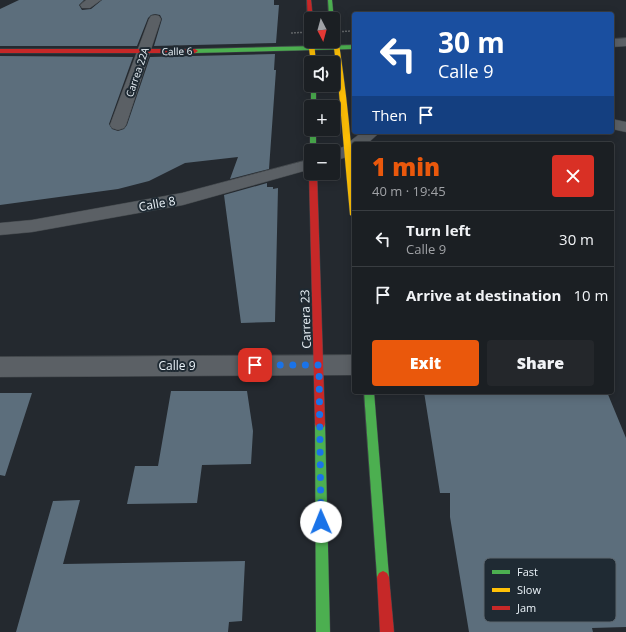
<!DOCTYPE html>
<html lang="en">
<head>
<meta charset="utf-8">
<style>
  :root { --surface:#1b1f23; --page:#24272b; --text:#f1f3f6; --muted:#a0a2a6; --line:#393d41; --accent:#ea580c }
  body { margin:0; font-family:"Open Sans",sans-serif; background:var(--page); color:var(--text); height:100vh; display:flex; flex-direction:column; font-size:15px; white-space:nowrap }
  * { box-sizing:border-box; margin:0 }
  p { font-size:13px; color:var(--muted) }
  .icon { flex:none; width:22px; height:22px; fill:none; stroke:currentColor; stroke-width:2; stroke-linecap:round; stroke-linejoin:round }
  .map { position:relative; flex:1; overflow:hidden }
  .panel { position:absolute; left:352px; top:142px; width:262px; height:252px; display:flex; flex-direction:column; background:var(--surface); border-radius:4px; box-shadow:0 2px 10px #0003,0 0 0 1px var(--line) }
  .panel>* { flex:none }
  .banner { position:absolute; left:352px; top:12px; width:262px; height:122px; border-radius:4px; box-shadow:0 2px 10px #0003,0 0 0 1px var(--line); background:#1a4fa0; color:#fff; overflow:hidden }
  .needle { width:26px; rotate:174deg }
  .buttons { position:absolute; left:304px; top:12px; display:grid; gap:8px }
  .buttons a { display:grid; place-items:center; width:36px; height:36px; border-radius:4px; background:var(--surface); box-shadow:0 2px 10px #0003,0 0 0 1px var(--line); font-size:20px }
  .pin { position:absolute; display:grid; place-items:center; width:34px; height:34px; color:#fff; margin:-17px; border-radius:8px; box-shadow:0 2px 6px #0006 }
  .me { position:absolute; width:44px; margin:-22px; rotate:359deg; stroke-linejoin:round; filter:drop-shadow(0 0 3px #0008) }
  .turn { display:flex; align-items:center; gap:14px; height:84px; padding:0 20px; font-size:18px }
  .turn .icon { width:52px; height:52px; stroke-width:2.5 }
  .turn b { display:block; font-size:28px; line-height:34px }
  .then { display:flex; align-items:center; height:38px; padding:0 20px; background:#0003; gap:8px; font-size:15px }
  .round { display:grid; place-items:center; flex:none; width:42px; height:42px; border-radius:4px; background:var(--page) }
  .overview { display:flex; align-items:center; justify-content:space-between; height:68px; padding:0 20px }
  h1 { font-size:24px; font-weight:800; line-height:30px; color:var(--accent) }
  .primary-button { display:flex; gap:8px; margin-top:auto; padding:8px 20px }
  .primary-button a { flex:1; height:46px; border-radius:4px; background:var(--accent); color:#fff; font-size:16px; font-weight:800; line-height:46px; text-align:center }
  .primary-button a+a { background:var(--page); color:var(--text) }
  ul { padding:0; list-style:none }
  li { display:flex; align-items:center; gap:12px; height:56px; padding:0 20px; border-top:1px solid var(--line) }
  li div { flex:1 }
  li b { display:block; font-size:15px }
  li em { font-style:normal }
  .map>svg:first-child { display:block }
</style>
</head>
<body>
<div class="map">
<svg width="626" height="632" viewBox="0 0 626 632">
  <rect width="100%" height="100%" fill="#24292f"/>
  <!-- building -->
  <path fill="#5c6e7c" d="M19,0H84L79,5L82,10L91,9L102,0H274V5H279L276,43L154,46L162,19L160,15L155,14L151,15L148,18L137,46H0V9Z
    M275,54L274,70H276L269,169L230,179L238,157L185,163L149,181L118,189L0,205V56L133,57L109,124L112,129L118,131L124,129L127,125L150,57Z
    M267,183V187H273V189L278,188L275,322L241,323L224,195Z
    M171,391H247L253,431L251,464L202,465L197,503L127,504L135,466H158Z
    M424,392H607L626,438V627L592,628L593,632H469L450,517V493H440Z
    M0,393H32L5,476L0,475Z
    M80,500L63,564L245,561L242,621L229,622L228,632H16L53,501Z"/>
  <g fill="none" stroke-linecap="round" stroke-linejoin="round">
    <defs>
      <path id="street" d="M86,0H101L90,8H82L80,5Z
        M155,15L159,16L161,19L126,125L124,128L118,130L112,128L110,125L149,19L151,16Z
        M626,38V46L612,47V39Z
        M612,119L626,122V132L612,129Z
        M362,132H380L367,144H354V155L333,161V151H332L343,147Z
        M311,159V169L183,205L32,232L0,235V223L32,220L182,193Z
        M354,355V375L0,377V357Z"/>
      <path id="fast" d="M328,0H332L334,20L329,19Z
        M354,45V49L195,53L192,51L195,49Z
        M311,84V85H316V107H311V108Z
        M311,128V129H316V151H311V153L310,151V129Z
        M364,392H374L389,577L387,581L383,583L379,581L377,577Z
        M320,419L324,421L325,424L330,632H316L315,424L316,421Z"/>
      <path id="slow" d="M333,22L336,24C346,88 354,153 354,217L350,215L337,71L333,41Z
        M311,39V41H314L316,63H311V64L308,41Z"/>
      <path id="jam" d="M307,0H311L313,19H311V38L308,36Z
        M0,49H195L198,51L195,53H0Z
        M311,171V173H317L325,424L324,427L320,429L316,427L315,424L309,173Z
        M383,571L387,573L389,577L394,632H380L377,577L379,573Z"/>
    </defs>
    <!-- street casing -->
    <use href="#street" stroke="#42474b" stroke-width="1"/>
    <!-- fast casing -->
    <use href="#fast" stroke="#42474b" stroke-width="1"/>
    <!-- slow casing -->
    <use href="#slow" stroke="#42474b" stroke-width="1"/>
    <!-- jam casing -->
    <use href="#jam" stroke="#42474b" stroke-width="1"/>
    <!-- street -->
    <use href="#street" fill="#5b6065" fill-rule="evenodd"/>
    <!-- fast -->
    <use href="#fast" fill="#4caf50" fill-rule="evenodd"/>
    <!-- slow -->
    <use href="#slow" fill="#ffc107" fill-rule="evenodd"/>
    <!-- jam -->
    <use href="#jam" fill="#c62828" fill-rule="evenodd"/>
    <!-- path-bridge -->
    <path stroke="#606467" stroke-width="1.5" stroke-dasharray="2 1" stroke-linecap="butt" d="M333,32L351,31
      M291,33L311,32"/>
  </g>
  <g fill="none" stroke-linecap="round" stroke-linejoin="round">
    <!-- route -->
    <path stroke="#1a73e8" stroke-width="7" stroke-dasharray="0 12.6" d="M255,365H319L321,522"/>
  </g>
  <g text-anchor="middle" stroke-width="4" stroke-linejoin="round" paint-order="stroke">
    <!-- far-street labels -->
    <g font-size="10" fill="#ebf3f9" stroke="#1f2a33">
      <text transform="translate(177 51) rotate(-1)" y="4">Calle 6</text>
      <text transform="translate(137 72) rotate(-71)" y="4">Carrea 22A</text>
    </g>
    <!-- street labels -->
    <g font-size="12" fill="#ebf3f9" stroke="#1f2a33">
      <text transform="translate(157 204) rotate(-10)" y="4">Calle 8</text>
      <text transform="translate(306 319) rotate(-92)" y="4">Carrera 23</text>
      <text x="177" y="370">Calle 9</text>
    </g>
  </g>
  <!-- legend -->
  <rect x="484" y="558" width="132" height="64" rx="6" fill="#1f2a33" stroke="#5c666e" stroke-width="1"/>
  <rect x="492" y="570" width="18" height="4" fill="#4caf50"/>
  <rect x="492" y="588" width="18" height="4" fill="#ffc107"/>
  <rect x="492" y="606" width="18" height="4" fill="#c62828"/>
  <g font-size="11" fill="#ebf3f9">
    <text x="517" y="576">Fast</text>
    <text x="517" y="594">Slow</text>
    <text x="517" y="612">Jam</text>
  </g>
</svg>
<div class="buttons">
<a><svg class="needle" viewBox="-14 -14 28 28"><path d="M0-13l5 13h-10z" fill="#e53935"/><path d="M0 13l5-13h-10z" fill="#a0a2a6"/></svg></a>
<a><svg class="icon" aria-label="sound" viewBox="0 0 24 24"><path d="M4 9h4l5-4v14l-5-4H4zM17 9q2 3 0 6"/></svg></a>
<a>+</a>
<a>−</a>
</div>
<div class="pin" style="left:255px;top:365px;background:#d93025"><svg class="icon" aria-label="arrive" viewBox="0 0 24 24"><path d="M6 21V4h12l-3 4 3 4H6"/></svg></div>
<svg class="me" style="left:321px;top:522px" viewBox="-20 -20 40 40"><circle r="19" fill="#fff"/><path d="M0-13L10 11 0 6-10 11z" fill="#1a73e8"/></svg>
<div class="banner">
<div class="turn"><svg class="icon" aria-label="left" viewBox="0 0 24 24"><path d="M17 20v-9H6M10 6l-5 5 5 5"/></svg><div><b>30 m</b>Calle 9</div></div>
<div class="then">Then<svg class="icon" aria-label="arrive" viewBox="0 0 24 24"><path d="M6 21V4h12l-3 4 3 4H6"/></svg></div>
</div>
<section class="panel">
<div class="overview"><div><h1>1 min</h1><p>40 m · 19:45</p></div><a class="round" style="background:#d93025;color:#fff"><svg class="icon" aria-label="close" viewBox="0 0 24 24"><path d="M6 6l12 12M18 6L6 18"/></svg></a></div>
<ul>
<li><svg class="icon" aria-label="left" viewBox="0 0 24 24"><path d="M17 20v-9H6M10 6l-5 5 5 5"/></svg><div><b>Turn left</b><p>Calle 9</p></div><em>30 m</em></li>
<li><svg class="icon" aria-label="arrive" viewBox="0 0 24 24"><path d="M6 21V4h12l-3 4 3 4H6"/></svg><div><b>Arrive at destination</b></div><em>10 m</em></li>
</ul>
<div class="primary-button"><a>Exit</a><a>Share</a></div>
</section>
</div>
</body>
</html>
